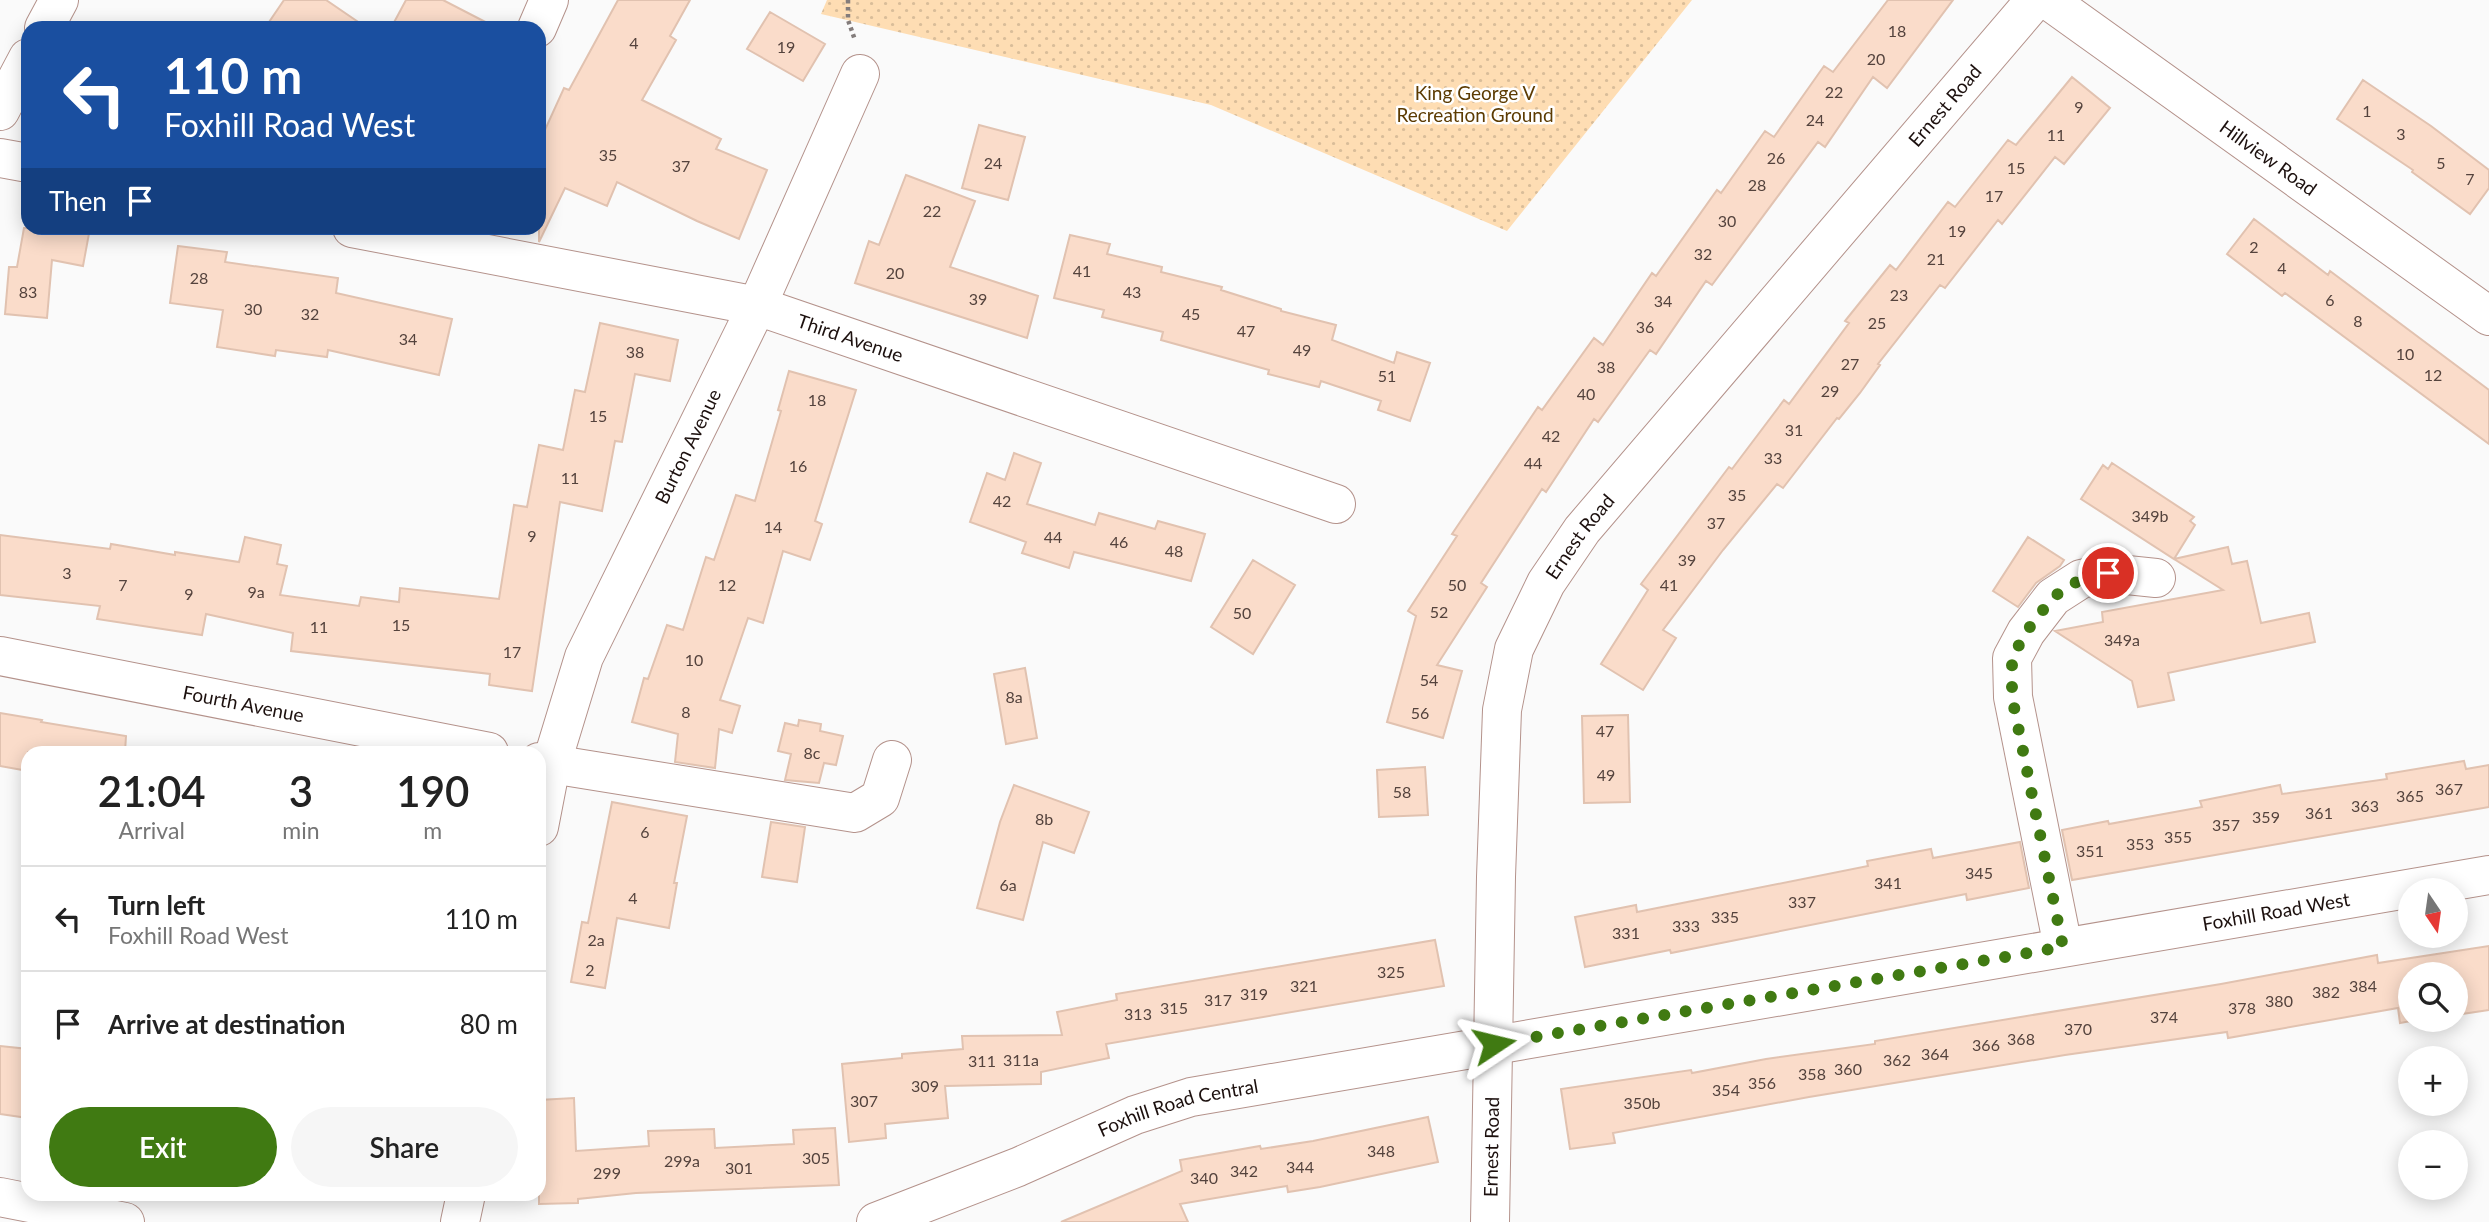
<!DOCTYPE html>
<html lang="en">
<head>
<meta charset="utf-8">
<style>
  :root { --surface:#fff; --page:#f6f6f6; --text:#222; --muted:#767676; --line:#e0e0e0; --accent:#407a12 }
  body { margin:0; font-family:Lato,sans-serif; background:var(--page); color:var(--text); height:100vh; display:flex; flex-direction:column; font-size:26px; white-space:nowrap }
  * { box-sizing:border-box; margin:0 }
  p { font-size:23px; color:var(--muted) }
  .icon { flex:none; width:38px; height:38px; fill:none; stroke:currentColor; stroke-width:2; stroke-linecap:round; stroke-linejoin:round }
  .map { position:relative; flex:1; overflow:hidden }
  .panel { position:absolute; left:21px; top:746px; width:525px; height:455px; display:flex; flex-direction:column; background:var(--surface); border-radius:21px; box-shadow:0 4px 18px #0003 }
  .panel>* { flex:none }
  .banner { position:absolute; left:21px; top:21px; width:525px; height:214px; border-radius:21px; box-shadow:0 4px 18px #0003; background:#1a4fa0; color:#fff; overflow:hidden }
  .needle { width:46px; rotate:167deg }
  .tools { position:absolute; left:2398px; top:878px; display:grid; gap:14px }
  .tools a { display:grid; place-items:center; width:70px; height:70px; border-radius:50%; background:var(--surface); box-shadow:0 4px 18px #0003; font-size:35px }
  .pin { position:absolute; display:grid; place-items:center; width:60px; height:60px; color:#fff; margin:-30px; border:4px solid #fff; border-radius:50%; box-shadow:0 2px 7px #0007 }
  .me { position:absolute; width:77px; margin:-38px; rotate:80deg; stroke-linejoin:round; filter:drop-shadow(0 0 5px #0008) }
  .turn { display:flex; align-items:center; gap:24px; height:147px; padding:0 28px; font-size:32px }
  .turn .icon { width:91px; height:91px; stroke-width:2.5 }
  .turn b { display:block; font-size:49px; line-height:60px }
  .then { display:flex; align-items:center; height:66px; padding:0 28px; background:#0003; gap:14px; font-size:26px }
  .eta { display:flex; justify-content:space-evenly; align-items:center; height:119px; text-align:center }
  .eta b { font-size:42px; font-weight:600; line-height:49px }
  .action { display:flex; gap:14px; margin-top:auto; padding:14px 28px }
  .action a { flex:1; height:80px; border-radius:42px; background:var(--accent); color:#fff; font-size:28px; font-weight:600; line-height:80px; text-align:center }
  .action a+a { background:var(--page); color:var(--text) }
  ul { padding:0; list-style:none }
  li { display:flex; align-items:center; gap:21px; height:105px; padding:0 28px; border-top:2px solid var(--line) }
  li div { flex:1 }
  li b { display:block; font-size:26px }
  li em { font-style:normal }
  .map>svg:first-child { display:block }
</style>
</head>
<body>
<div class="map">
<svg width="2489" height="1222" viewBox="0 0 2489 1222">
  <defs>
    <pattern id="park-dots" width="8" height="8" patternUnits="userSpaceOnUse" patternTransform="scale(1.75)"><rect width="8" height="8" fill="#feddb3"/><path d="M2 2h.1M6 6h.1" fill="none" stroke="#d9bd99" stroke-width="1.8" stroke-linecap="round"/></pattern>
  </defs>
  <rect width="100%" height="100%" fill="#fafafa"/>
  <!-- park -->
  <path fill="url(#park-dots)" d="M827,0H1692L1507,231L1211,105L821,14Z"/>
  <!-- building -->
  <path fill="#fadcca" stroke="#e1c2b0" stroke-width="2" d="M284,0H326L367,28H265Z
    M406,0H443L497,28H391Z
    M618,0H690L670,36L676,40L642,100L721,139L716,149L767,170L739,239L697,221L617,182L607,206L565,188L539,242V143L564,88L569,90Z
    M1888,0H1953L1887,88L1873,77L1825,147L1818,142L1712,285L1706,281L1656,354L1650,350L1598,422L1594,419L1546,492L1542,489L1481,583L1487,587L1437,665L1462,671L1443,738L1387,722L1416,616L1408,611L1457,536L1452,534L1538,407L1542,410L1594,338L1603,345L1652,273L1656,276L1717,190L1721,193L1765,131L1774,137L1824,66L1833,72Z
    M770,12L825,44L803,81L747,49Z
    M2072,77L2110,108L2064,164L2055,157L2002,224L1998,220L1945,288L1940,285L1878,364L1880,365L1860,393L1839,419L1837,418L1783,488L1777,484L1723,550L1663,630L1676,638L1643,690L1601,664L1648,590L1641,584L1729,467L1732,469L1784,400L1789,404L1849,323L1845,321L1890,265L1896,270L1948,202L1955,207L2008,140L2016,145Z
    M2363,80L2431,126L2489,170V188L2470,214L2412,172L2413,170L2337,119Z
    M979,125L1025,137L1008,200L962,188Z
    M906,175L975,201L950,267L1038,296L1027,338L855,283L869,241L879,245Z
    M2254,219L2328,275L2330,271L2489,390V444L2285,293L2282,296L2227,254Z
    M24,228H90L83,266L52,260L47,318L5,314L9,267H17Z
    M1070,235L1110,244L1107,254L1162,267L1161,272L1222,287L1221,290L1281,309V311L1336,325L1332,340L1394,363L1397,352L1430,363L1410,421L1378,410L1381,401L1321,381L1319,387L1268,374L1269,370L1161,340L1163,332L1102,317L1104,310L1054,298Z
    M178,246L227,252L225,262L338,278L336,293L452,319L439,375L328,350L327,357L276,350L275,356L217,347L223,310L170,303Z
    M600,323L678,340L670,381L635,374L622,442L615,441L602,511L560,502L532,691L489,685L490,674L291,651L293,633L206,614L202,635L97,619L100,606L0,595V535L110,549L111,544L175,555V552L239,562L245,537L281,545L277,564L287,566L280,595L359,606L361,597L399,602L400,588L499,599L514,505L527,507L539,445L563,450L575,390L585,392Z
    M789,371L856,390L815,521L822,524L810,560L783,551L763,623L748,618L720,700L740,706L732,733L719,729L715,768L675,762L678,734L632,722L644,678L648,679L667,625L683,630L706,557L714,560L736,495L755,501L781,411L778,410Z
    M1014,453L1041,463L1027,504L1095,525L1099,513L1155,529L1158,521L1205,534L1191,581L1074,552L1069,568L1022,553L1026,542L970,522L987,473L1005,480Z
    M2112,463L2194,517L2190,521L2195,525L2174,559L2081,499L2103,465L2108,469Z
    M2028,537L2064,560L2060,566L2036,583L2018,607L1993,591Z
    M2228,547L2232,564L2247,561L2261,623L2309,613L2315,642L2168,673L2174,700L2138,707L2132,681L2055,631L2103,622L2102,612L2223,590L2174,559Z
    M1253,560L1295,585L1253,654L1211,627Z
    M1025,668L1037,738L1006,744L994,674Z
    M0,713L42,720L41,722L126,736L125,752H28V771L0,766Z
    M1628,715L1630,802L1584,803L1582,716Z
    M799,720L821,724L820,731L843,736L836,765L824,763L819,783L785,780L791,754L778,751L785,723L798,726Z
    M2464,761L2466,769L2489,765V807L2072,880L2062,830L2108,821L2109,824L2202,807L2200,801L2280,785L2282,794L2387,779L2386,774Z
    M1425,767L1428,815L1379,817L1377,770Z
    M1014,785L1089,812L1074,853L1043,842L1023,920L977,908L1000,822Z
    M612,802L687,816L674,883H677L669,928L617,918L605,988L571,982L582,922L588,923Z
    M771,822L805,827L797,882L762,877Z
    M2020,842L2029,888L1967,900L1966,894L1671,953L1670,950L1585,967L1575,917L1636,905L1637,912L1868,866L1867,861L1931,849L1933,858Z
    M1435,940L1444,986L1106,1044L1109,1058L1041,1072V1084L945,1086L948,1118L885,1124L886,1138L849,1142L842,1064L902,1058V1054L963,1049L962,1036L1062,1035L1057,1012L1117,1000L1116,994Z
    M2489,946V1010L2455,1015V975H2410V1020H2416L2400,1023L2398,1008L2228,1038L2227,1032L2065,1055L1809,1097L1613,1133L1615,1143L1570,1149L1561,1089L1691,1070L1692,1073L1766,1059L1875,1044V1041L2221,984L2377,955L2378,963Z
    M0,1046L28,1049V1118L0,1114Z
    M574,1098L576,1151L649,1146L648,1131L714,1129L715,1148L794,1144L793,1130L835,1128L839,1185L636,1193L578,1199V1203L539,1204V1100Z
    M1428,1117L1438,1162L1320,1187L1288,1192L1287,1186L1180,1204L1188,1222H1061L1182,1171L1180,1160L1260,1146L1261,1149L1313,1141Z"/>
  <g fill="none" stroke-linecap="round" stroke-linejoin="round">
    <defs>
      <g id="minor">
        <path id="s1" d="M2048,0L2489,316"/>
        <path d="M44,28L59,0"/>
        <path d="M537,28L549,0"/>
        <path d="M0,111L28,58"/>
        <path d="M0,158L28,163"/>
        <path id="s2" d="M352,228L757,306L1336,504"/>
        <path id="s3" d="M0,656L489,752"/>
        <path d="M539,762L855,813L880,798L892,760"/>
        <path id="s4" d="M539,827L551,765L584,657L757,306L860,74"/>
        <path d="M2063,947L2013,697L2012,658L2026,632L2053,597L2081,579L2108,573L2156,578"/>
        <path d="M0,1197L125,1222"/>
        <path d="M460,1222L466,1194"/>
        <path id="s5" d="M876,1222L1018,1167L1135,1115L1191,1097L2489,875"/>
        <path id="s6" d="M1490,1222L1496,877L1502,710L1514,649L1546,583L1582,530L2035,0"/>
      </g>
    </defs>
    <!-- minor casing -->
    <use href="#minor" stroke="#b4928b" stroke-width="40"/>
    <!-- path -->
    <path stroke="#837c7b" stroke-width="4.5" stroke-dasharray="3.5 3.5" stroke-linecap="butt" d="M848,0V20L855,40"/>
    <!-- minor -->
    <use href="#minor" stroke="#fff" stroke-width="38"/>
  </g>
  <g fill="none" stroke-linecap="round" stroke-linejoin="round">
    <!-- route -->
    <path stroke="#407a12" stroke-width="12" stroke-dasharray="0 21.6" d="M1494,1044L2063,947L2012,697V658L2026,632L2053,597L2081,579L2108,573"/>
  </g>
  <g text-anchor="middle" stroke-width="5" stroke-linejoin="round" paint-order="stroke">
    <!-- number labels -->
    <g font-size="16" fill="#54433d">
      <text x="1897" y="37">18</text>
      <text x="634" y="49">4</text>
      <text x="786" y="53">19</text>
      <text x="1876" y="65">20</text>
      <text x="1834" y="98">22</text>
      <text x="2079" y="113">9</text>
      <text x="2367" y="117">1</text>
      <text x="1815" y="126">24</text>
      <text x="2401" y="140">3</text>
      <text x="2056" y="141">11</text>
      <text x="608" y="161">35</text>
      <text x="1776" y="164">26</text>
      <text x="993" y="169">24</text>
      <text x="2441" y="169">5</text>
      <text x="681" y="172">37</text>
      <text x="2016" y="174">15</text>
      <text x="2470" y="185">7</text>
      <text x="1757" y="191">28</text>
      <text x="1994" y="202">17</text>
      <text x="932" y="217">22</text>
      <text x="1727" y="227">30</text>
      <text x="1957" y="237">19</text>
      <text x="2254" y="253">2</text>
      <text x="1703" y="260">32</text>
      <text x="1936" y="265">21</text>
      <text x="2282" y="274">4</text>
      <text x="1082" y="277">41</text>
      <text x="895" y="279">20</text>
      <text x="199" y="284">28</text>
      <text x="28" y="298">83</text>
      <text x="1132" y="298">43</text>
      <text x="1899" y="301">23</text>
      <text x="978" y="305">39</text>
      <text x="2330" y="306">6</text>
      <text x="1663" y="307">34</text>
      <text x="253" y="315">30</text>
      <text x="310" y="320">32</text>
      <text x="1191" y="320">45</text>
      <text x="2358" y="327">8</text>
      <text x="1877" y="329">25</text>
      <text x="1645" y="333">36</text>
      <text x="1246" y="337">47</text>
      <text x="408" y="345">34</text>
      <text x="1302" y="356">49</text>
      <text x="635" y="358">38</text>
      <text x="2405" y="360">10</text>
      <text x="1850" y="370">27</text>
      <text x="1606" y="373">38</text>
      <text x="2433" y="381">12</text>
      <text x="1387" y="382">51</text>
      <text x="1830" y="397">29</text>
      <text x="1586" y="400">40</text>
      <text x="817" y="406">18</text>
      <text x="598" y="422">15</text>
      <text x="1794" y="436">31</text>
      <text x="1551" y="442">42</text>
      <text x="1773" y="464">33</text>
      <text x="1533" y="469">44</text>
      <text x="798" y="472">16</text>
      <text x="570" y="484">11</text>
      <text x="1737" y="501">35</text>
      <text x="1002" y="507">42</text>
      <text x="2150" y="522">349b</text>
      <text x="1716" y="529">37</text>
      <text x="773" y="533">14</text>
      <text x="532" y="542">9</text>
      <text x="1053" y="543">44</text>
      <text x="1119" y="548">46</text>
      <text x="1174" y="557">48</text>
      <text x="1687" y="566">39</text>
      <text x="67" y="579">3</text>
      <text x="123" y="591">7</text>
      <text x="727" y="591">12</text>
      <text x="1457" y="591">50</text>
      <text x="1669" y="591">41</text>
      <text x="256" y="598">9a</text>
      <text x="189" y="600">9</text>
      <text x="1439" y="618">52</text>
      <text x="1242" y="619">50</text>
      <text x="401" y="631">15</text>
      <text x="319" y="633">11</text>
      <text x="2122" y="646">349a</text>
      <text x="512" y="658">17</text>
      <text x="694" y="666">10</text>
      <text x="1429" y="686">54</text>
      <text x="1014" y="703">8a</text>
      <text x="686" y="718">8</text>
      <text x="1420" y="719">56</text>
      <text x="1605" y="737">47</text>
      <text x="812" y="759">8c</text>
      <text x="1606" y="781">49</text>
      <text x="2449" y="795">367</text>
      <text x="1402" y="798">58</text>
      <text x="2410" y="802">365</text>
      <text x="2365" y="812">363</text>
      <text x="2319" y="819">361</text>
      <text x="2266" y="823">359</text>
      <text x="1044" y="825">8b</text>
      <text x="2226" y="831">357</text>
      <text x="645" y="838">6</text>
      <text x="2178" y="843">355</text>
      <text x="2140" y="850">353</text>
      <text x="2090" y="857">351</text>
      <text x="1979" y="879">345</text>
      <text x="1888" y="889">341</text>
      <text x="1008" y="891">6a</text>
      <text x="633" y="904">4</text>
      <text x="1802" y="908">337</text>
      <text x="1725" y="923">335</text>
      <text x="1686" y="932">333</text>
      <text x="1626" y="939">331</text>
      <text x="596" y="946">2a</text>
      <text x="590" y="976">2</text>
      <text x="1391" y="978">325</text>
      <text x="1304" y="992">321</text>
      <text x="2363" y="992">384</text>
      <text x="2326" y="998">382</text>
      <text x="1254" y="1000">319</text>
      <text x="1218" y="1006">317</text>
      <text x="2279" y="1007">380</text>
      <text x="1174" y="1014">315</text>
      <text x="2242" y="1014">378</text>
      <text x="1138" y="1020">313</text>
      <text x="2164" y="1023">374</text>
      <text x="2078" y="1035">370</text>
      <text x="2021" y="1045">368</text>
      <text x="1986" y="1051">366</text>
      <text x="1935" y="1060">364</text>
      <text x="1021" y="1066">311a</text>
      <text x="1897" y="1066">362</text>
      <text x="982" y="1067">311</text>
      <text x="1848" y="1075">360</text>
      <text x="1812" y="1080">358</text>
      <text x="1762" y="1089">356</text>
      <text x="925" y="1092">309</text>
      <text x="1726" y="1096">354</text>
      <text x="864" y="1107">307</text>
      <text x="1642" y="1109">350b</text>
      <text x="1381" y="1157">348</text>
      <text x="816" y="1164">305</text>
      <text x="682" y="1167">299a</text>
      <text x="1300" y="1173">344</text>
      <text x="739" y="1174">301</text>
      <text x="1244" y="1177">342</text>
      <text x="607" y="1179">299</text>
      <text x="1204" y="1184">340</text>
    </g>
    <!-- park labels -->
    <g font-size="19" fill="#5c3b02" stroke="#fff">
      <text x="1475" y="100">King George V<tspan x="1475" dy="22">Recreation Ground</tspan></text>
    </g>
    <!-- street labels -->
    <g font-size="19" fill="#1c100e" stroke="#fff">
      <text dy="7" stroke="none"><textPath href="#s6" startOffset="1270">Ernest Road</textPath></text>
      <text dy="7" stroke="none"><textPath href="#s1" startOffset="271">Hillview Road</textPath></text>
      <text dy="7" stroke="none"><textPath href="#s2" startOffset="511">Third Avenue</textPath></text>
      <text dy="7" stroke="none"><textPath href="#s4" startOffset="411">Burton Avenue</textPath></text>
      <text dy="7" stroke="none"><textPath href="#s6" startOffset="705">Ernest Road</textPath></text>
      <text dy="7" stroke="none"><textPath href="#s3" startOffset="248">Fourth Avenue</textPath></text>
      <text dy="7" stroke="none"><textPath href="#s5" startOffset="1440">Foxhill Road West</textPath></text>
      <text dy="7" stroke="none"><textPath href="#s5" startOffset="324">Foxhill Road Central</textPath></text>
      <text dy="7" stroke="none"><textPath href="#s6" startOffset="75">Ernest Road</textPath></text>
    </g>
  </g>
</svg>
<div class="tools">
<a><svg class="needle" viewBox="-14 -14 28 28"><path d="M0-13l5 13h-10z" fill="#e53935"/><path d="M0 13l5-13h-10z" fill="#767676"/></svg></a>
<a><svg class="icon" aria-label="search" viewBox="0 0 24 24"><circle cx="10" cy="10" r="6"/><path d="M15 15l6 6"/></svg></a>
<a>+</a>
<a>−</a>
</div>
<div class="pin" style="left:2108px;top:573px;background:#d93025"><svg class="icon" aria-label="arrive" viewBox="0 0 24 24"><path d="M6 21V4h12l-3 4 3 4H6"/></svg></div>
<svg class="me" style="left:1494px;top:1044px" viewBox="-20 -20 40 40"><path d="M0-17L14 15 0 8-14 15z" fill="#407a12" stroke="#fff" stroke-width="4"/></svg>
<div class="banner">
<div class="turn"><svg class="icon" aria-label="left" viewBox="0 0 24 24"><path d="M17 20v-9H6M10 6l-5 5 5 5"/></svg><div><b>110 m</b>Foxhill Road West</div></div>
<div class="then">Then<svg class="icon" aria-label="arrive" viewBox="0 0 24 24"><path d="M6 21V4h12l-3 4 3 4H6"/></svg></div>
</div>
<section class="panel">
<div class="eta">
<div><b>21:04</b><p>Arrival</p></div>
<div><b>3</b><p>min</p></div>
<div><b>190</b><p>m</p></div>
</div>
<ul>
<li><svg class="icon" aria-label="left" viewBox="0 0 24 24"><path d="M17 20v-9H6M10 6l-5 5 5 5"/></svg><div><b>Turn left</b><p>Foxhill Road West</p></div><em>110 m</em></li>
<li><svg class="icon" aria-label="arrive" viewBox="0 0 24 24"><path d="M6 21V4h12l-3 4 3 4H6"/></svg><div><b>Arrive at destination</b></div><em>80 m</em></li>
</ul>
<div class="action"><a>Exit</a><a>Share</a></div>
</section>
</div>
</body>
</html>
